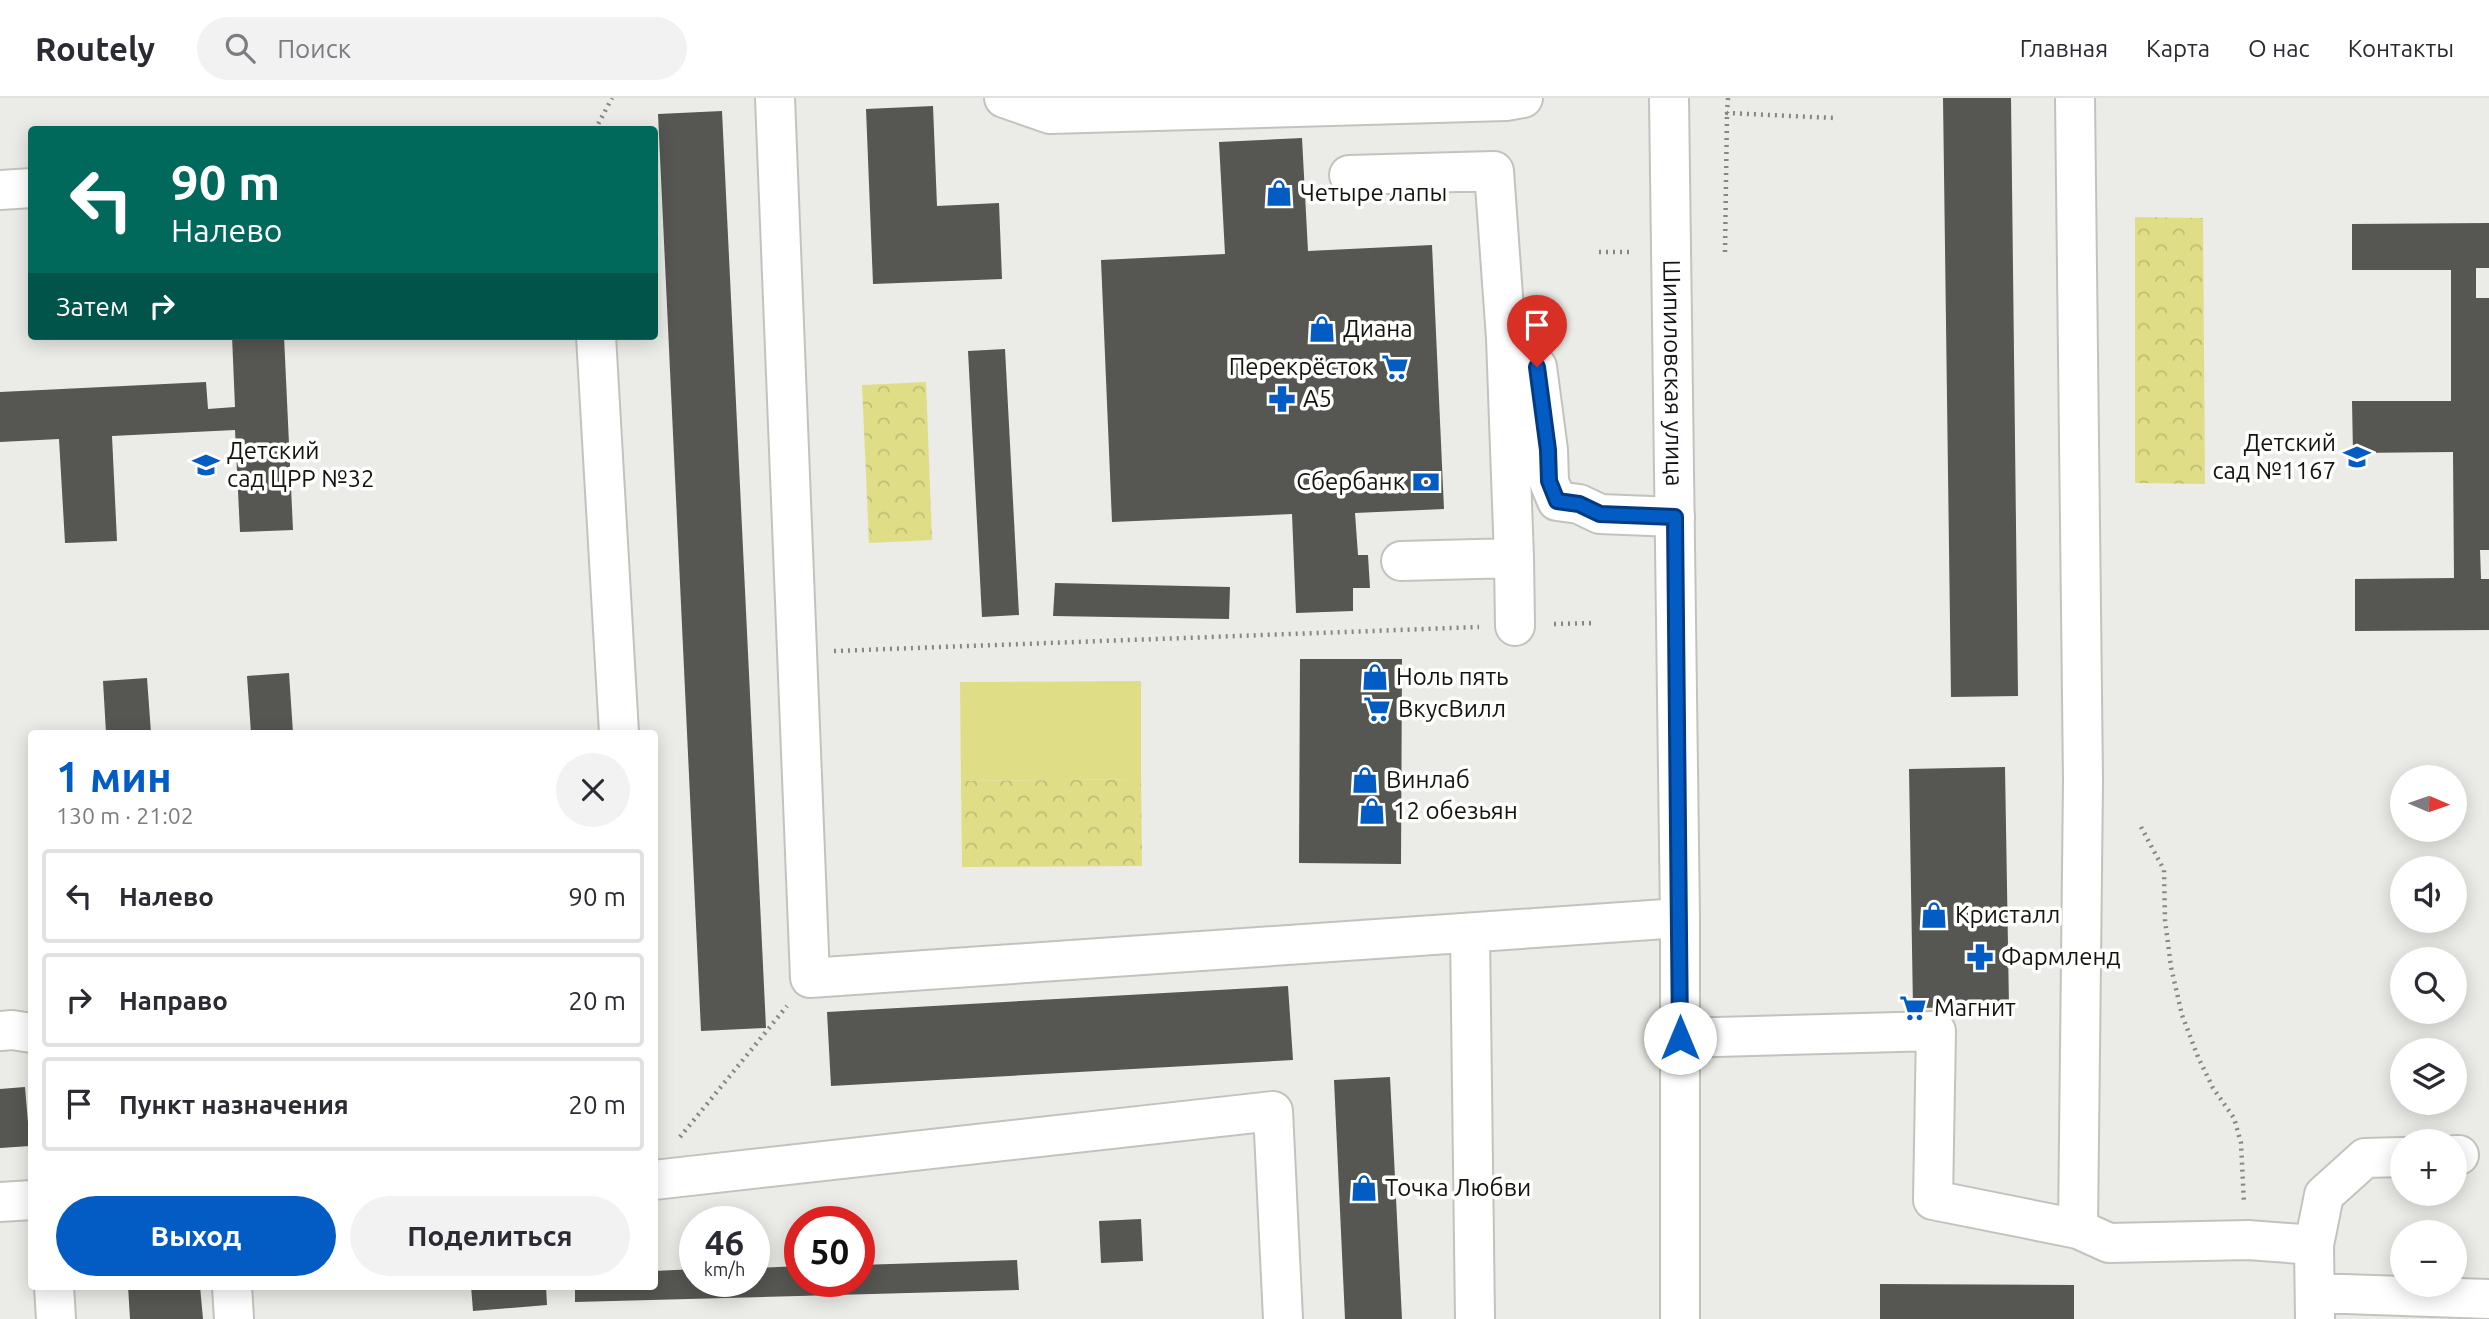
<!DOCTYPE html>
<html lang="ru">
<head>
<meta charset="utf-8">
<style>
  :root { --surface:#fff; --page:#f2f2f3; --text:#2b2b33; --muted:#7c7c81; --line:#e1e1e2; --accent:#035bc4 }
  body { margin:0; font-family:Ubuntu,sans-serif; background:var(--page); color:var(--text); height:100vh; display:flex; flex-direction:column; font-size:26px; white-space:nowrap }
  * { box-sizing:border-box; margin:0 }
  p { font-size:23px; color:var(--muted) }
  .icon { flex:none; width:38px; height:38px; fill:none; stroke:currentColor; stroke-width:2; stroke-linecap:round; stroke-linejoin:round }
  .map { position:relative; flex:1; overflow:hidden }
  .side { position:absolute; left:28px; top:632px; width:630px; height:560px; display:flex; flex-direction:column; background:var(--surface); border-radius:7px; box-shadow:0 4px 18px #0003 }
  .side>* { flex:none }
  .hud { position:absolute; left:28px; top:28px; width:630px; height:214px; border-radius:7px; box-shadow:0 4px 18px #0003; background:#00695c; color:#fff; overflow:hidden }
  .needle { width:46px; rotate:92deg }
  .controls { position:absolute; left:2390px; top:667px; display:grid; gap:14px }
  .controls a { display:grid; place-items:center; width:77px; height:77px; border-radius:50%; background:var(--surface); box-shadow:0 4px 18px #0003; font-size:35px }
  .speed { position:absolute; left:679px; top:1108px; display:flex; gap:14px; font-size:35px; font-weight:700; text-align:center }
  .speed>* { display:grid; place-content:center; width:91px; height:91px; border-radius:50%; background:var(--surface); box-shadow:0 4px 18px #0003; line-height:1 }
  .speed small { font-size:18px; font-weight:400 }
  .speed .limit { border:10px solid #d22; background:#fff; color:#111 }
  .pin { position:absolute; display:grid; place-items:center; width:60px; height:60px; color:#fff; margin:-72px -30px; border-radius:50% 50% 50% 0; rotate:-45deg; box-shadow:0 0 7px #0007 }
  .pin .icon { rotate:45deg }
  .me { position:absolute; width:77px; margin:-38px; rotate:0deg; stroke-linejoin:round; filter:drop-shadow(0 0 5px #0008) }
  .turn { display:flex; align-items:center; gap:24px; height:147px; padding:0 28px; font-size:32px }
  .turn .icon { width:91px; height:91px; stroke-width:2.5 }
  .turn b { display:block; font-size:49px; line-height:60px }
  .then { display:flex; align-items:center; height:66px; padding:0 28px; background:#0003; gap:14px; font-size:26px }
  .round { display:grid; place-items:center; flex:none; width:74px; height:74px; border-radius:37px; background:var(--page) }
  .overview { display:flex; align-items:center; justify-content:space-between; height:119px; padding:0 28px }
  h1 { font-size:42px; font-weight:600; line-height:52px; color:var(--accent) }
  .button { display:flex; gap:14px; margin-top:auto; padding:14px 28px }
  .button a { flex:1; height:80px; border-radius:42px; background:var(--accent); color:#fff; font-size:28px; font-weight:600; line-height:80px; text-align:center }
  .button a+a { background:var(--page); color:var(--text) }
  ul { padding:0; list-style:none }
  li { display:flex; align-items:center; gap:21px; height:94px; margin:0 14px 10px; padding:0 14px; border:4px solid var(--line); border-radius:7px }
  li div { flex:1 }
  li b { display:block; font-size:26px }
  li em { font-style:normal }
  header { display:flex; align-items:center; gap:42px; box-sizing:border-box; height:98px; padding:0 35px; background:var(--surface); border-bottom:2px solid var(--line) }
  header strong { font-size:33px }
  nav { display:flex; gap:38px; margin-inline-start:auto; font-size:24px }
  .search { width:490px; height:63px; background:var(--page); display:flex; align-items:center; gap:18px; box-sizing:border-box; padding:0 24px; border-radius:38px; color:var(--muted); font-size:26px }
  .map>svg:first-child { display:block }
</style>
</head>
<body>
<header>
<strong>Routely</strong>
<div class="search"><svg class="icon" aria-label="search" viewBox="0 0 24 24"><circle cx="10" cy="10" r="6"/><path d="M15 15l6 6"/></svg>Поиск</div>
<nav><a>Главная</a><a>Карта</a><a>О нас</a><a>Контакты</a></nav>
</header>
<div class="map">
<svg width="2489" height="1221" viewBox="0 0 2489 1221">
  <defs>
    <pattern id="park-crowns" width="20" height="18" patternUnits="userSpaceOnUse" patternTransform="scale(1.75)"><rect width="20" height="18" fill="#dfde87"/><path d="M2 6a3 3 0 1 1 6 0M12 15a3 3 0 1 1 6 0" fill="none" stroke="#bebe74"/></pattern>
  </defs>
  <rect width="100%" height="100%" fill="#ebebe7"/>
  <!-- park -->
  <path fill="url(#park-crowns)" d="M2135,119L2203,120L2205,386L2135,385Z
    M926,284L932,442L869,445L862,287Z
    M1141,681L1142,768L962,769L961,683Z"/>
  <!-- pitch -->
  <path fill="#dfde87" d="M1141,583V681L961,683L960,584Z"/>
  <!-- building -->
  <path fill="#565652" d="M1943,0H2011L2018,598L1951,599Z
    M933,8L937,108L999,105L1002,181L873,186L866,11Z
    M722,13L766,930L701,933L658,16Z
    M1302,40L1308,153L1432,147L1444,411L1355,415L1358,457H1368L1370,490H1353V513L1296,515L1292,416L1112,424L1101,162L1225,156L1219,44Z
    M2489,125V170H2476V200H2489V452H2480L2481,481H2489V532L2355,533V481L2454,480L2453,354L2353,355L2352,303H2451V172H2352V126Z
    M232,238H284L293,432L240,434L235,332L112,338L117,443L65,445L59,341L0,344V294L206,284L208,311L235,309Z
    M1005,251L1019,517L982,519L968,253Z
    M1055,485L1230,489L1229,521L1053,518Z
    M1300,561H1402L1401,766L1299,765Z
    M289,575L293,635H251L247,578Z
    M147,580L151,635H106L103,583Z
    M2005,669L2009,909L1913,910L1909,671Z
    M1288,888L1293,962L831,988L827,914Z
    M1390,979L1402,1221H1345L1334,982Z
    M25,989L30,1048L0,1050V991Z
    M1141,1121L1143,1163L1101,1165L1099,1123Z
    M1017,1162L1019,1192L575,1204V1188H654V1173L695,1171V1183H754V1170L800,1168V1183H859V1167Z
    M1880,1186L2074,1187V1221H1880Z
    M128,1188H200L203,1221H130Z
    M471,1188H546L547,1207L473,1213Z"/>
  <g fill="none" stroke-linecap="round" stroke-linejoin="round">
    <defs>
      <path id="minor" d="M775,0L810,880L1680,820
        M1004,0L1050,16L1506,3L1523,0
        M2075,0L2083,683L2078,1131
        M1349,77L1494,73L1506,240L1514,460L1401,463
        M0,92L32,90
        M596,238L619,635
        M1537,269L1548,352L1549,384L1557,403L1579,406L1600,416L1675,419
        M1514,460L1515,528
        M1470,835L1475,1221
        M0,933L12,932L32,935
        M1680,940L1936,933L1933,1102L2078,1131L2109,1145L2248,1142L2314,1147L2315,1221
        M2455,1057H2459
        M654,1082L1273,1013L1283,1221
        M0,1104L32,1102
        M2314,1147L2324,1097L2365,1060L2403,1059
        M54,1188L56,1221
        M232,1188L234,1221
        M2316,1195L2489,1201"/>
      <g id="major">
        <path id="s1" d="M1669,0L1680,820V1221"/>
      </g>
    </defs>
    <!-- minor casing -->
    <use href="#minor" stroke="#c3c3be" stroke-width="42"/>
    <!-- major casing -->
    <use href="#major" stroke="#c3c3be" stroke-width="42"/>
    <!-- path -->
    <path stroke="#868684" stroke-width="4.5" stroke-dasharray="2 5" stroke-linecap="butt" d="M1728,0L1727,15L1834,20
      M595,32L612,0
      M1599,154H1634
      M1725,154L1727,15
      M1554,526L1595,525
      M834,553L1479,529
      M2141,729L2164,772L2165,822L2171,869L2182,917L2198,959L2213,990L2234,1020L2241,1045L2244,1106
      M680,1039L787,908"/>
    <!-- minor -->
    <use href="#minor" stroke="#fff" stroke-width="38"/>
    <!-- major -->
    <use href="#major" stroke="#fff" stroke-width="38"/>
  </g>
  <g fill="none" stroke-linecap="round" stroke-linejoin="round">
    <defs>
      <path id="route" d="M1537,269L1548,352L1549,383L1557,403L1579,406L1600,416L1675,419L1680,940"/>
    </defs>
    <!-- route casing -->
    <use href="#route" stroke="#023b7f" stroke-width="18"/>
    <!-- route -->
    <use href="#route" stroke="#035bc4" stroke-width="12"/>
  </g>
  <!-- icons -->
  <defs>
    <symbol id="shop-bare" viewBox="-9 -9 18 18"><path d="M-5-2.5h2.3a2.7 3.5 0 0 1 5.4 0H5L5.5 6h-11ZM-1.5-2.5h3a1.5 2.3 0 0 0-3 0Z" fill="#035bc4" stroke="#fffffe" stroke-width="2.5" paint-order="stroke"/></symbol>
    <symbol id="supermarket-bare" viewBox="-9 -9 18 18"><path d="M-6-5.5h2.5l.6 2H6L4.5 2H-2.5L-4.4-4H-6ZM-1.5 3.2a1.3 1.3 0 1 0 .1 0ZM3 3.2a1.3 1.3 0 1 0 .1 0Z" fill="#035bc4" stroke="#fffffe" stroke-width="2.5" paint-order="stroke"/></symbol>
    <symbol id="pharmacy-bare" viewBox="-9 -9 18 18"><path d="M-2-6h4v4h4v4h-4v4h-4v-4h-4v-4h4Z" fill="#035bc4" stroke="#fffffe" stroke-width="2.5" paint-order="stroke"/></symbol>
    <symbol id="school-bare" viewBox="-9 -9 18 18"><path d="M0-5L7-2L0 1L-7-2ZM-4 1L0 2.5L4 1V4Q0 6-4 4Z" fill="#035bc4" stroke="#fffffe" stroke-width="2.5" paint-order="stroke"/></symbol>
    <symbol id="bank-bare" viewBox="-9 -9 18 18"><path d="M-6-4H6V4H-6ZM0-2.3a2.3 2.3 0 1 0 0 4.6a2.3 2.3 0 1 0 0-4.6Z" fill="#035bc4" stroke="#fffffe" stroke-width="2.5" paint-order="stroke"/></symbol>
  </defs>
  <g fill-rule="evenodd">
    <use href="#shop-bare" x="1260" y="76" width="38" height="38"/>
    <use href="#shop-bare" x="1303" y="212" width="38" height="38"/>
    <use href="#supermarket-bare" x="1376" y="250" width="38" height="38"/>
    <use href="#pharmacy-bare" x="1263" y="282" width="38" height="38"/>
    <use href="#school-bare" x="2338" y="340" width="38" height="38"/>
    <use href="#school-bare" x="187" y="348" width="38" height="38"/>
    <use href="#bank-bare" x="1407" y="365" width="38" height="38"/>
    <use href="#shop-bare" x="1356" y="560" width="38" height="38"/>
    <use href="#supermarket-bare" x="1358" y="592" width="38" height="38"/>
    <use href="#shop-bare" x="1346" y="663" width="38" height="38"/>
    <use href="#shop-bare" x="1353" y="694" width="38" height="38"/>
    <use href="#shop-bare" x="1915" y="798" width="38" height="38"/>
    <use href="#pharmacy-bare" x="1961" y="840" width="38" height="38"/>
    <use href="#supermarket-bare" x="1894" y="891" width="38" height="38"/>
    <use href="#shop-bare" x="1345" y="1071" width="38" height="38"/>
  </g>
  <g text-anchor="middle" stroke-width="7" stroke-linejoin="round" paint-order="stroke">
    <!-- poi labels -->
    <g font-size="24" fill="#141413" stroke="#fffffe" text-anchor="start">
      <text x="1300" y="103">Четыре лапы</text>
      <text x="1343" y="239">Диана</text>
      <text x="1374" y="277" text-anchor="end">Перекрёсток</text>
      <text x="1303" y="309">А5</text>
      <text x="2336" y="353" text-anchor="end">Детский<tspan x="2336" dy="28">сад №1167</tspan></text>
      <text x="227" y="361">Детский<tspan x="227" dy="28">сад ЦРР №32</tspan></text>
      <text x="1405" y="392" text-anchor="end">Сбербанк</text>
      <text x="1396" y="587">Ноль пять</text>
      <text x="1398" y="619">ВкусВилл</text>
      <text x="1386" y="690">Винлаб</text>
      <text x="1393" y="721">12 обезьян</text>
      <text x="1955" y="825">Кристалл</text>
      <text x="2001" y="867">Фармленд</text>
      <text x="1934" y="918">Магнит</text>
      <text x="1385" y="1098">Точка Любви</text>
    </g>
    <!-- street labels -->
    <g font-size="24" fill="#141413" stroke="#fffffe">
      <text dy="8" stroke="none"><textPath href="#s1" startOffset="275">Шипиловская улица</textPath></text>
    </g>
  </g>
</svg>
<div class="controls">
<a><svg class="needle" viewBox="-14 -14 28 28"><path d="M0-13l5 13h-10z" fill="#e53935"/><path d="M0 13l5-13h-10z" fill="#7c7c81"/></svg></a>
<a><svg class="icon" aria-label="sound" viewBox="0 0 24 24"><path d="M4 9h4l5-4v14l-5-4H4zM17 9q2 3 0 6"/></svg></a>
<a><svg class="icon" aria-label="search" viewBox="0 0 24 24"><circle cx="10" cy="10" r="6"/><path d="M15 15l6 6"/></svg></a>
<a><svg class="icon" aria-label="layers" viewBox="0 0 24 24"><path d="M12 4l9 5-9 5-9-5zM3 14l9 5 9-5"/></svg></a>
<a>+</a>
<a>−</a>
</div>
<div class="speed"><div>46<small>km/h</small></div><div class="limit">50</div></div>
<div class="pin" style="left:1537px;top:269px;background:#d93025"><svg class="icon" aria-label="arrive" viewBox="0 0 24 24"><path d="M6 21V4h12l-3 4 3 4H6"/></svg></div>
<svg class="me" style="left:1680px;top:940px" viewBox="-20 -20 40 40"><circle r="19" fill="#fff"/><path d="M0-13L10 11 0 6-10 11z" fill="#035bc4"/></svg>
<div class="hud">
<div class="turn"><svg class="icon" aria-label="left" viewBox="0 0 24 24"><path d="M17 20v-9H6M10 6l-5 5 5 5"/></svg><div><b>90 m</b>Налево</div></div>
<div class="then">Затем<svg class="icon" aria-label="right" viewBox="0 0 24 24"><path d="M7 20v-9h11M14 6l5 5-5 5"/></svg></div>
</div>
<section class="side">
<div class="overview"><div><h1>1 мин</h1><p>130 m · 21:02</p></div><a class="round"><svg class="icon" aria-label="close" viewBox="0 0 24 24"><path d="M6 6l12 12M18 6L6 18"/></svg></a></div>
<ul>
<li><svg class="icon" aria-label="left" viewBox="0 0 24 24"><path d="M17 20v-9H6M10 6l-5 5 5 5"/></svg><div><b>Налево</b></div><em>90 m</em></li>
<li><svg class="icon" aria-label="right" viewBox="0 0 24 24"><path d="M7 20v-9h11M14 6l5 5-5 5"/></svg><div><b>Направо</b></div><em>20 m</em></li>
<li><svg class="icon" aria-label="arrive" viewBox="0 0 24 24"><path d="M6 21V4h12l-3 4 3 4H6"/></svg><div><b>Пункт назначения</b></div><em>20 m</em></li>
</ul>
<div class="button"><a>Выход</a><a>Поделиться</a></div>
</section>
</div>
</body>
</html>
